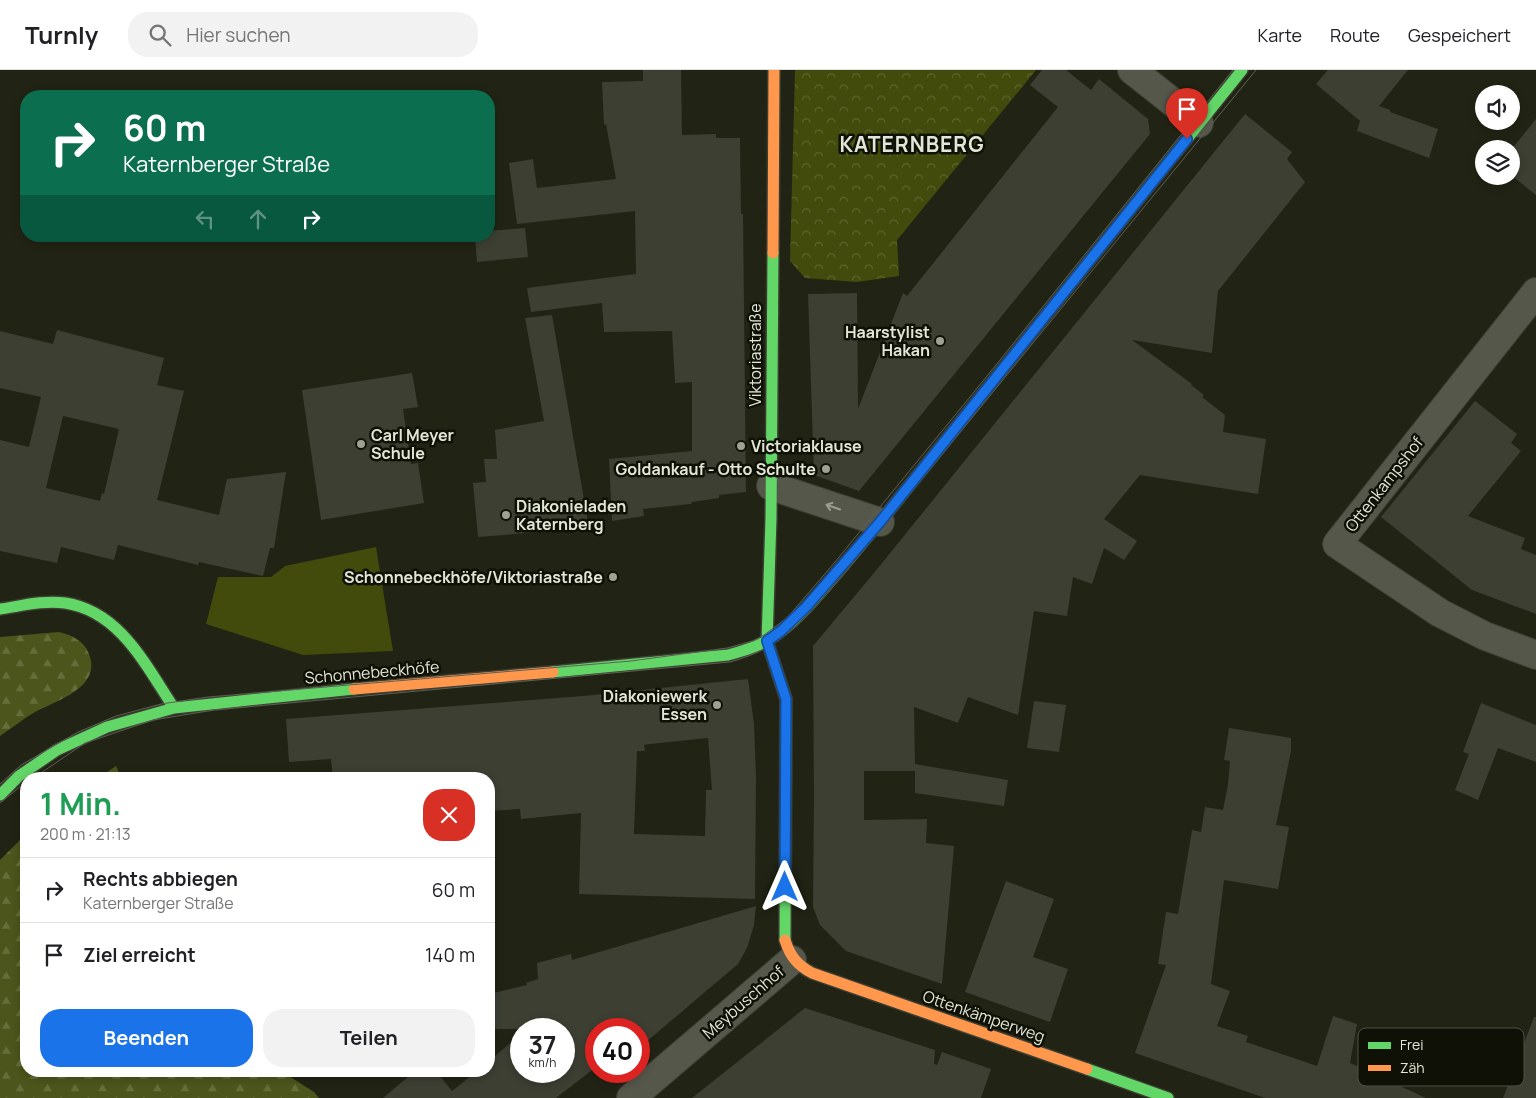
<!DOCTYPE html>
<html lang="de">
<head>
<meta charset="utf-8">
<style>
  :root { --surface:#fff; --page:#f2f2f2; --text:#202124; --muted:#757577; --line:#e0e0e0; --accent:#1a73e8 }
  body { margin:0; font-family:Manrope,sans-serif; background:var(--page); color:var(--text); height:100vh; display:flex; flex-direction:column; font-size:19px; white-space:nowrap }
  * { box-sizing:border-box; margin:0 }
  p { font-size:16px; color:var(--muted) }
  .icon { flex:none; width:28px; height:28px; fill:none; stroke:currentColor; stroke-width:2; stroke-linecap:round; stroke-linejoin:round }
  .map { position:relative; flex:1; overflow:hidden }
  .sheet { position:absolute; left:20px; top:702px; width:475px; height:305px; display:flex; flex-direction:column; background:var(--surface); border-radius:20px; box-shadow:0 2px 8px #0003 }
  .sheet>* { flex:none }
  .hud { position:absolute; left:20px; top:20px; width:475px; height:152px; border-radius:20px; box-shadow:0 2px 8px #0003; background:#0b6e4f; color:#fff; overflow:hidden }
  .fabs { position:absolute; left:1475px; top:15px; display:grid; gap:10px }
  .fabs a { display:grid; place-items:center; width:45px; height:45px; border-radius:50%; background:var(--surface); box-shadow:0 2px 8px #0003; font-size:25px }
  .speed { position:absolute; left:510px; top:948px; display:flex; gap:10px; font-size:25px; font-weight:700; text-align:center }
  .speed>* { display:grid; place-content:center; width:65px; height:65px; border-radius:50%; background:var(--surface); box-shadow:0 2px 8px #0003; line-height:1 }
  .speed small { font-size:12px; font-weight:400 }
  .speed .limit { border:8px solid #d22; background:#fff; color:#111 }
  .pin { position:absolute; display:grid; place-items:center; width:42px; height:42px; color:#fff; margin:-51px -21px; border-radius:50% 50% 50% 0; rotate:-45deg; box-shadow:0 0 5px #0007 }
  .pin .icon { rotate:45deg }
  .me { position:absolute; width:55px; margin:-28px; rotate:0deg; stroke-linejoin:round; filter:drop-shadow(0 0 4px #0008) }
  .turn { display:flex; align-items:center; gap:18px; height:105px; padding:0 20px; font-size:22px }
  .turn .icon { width:65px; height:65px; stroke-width:2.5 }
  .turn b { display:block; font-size:35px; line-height:42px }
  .lanes { display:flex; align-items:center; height:48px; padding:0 20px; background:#0003; justify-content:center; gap:25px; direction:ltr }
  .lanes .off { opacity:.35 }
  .round { display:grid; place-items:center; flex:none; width:52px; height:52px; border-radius:20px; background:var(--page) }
  .headline { display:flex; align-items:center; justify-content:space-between; height:85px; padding:0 20px }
  h1 { font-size:30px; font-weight:700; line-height:38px; color:#1e9e55 }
  .primary-button { display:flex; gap:10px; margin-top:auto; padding:10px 20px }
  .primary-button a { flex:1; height:58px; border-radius:20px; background:var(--accent); color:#fff; font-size:20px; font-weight:700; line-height:58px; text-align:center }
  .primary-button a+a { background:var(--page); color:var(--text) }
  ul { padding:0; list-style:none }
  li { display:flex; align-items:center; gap:15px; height:65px; padding:0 20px; border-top:1px solid var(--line) }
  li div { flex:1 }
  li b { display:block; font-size:19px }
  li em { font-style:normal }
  header { display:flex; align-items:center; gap:30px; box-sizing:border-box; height:70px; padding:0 25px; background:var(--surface); border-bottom:1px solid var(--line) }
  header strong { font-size:24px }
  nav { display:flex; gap:28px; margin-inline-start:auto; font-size:18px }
  .search { width:350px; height:45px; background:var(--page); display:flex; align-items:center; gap:12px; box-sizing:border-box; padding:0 18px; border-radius:20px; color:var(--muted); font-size:19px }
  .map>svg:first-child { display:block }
</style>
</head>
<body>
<header>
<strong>Turnly</strong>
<div class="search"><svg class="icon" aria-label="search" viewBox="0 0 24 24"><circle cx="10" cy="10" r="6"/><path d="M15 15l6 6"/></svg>Hier suchen</div>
<nav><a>Karte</a><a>Route</a><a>Gespeichert</a></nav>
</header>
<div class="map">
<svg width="1536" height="1028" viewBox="0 0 1536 1028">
  <defs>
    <pattern id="forest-firs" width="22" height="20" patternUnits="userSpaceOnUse" patternTransform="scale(1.25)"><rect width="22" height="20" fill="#4c551b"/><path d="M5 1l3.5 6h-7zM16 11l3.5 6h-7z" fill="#666d3b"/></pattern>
    <pattern id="park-crowns" width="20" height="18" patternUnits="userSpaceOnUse" patternTransform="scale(1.25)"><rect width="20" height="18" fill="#424b0b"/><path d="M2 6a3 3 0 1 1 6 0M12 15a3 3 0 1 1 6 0" fill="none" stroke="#5d652e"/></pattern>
  </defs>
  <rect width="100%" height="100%" fill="#212314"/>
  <!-- green -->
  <path fill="#424b0b" d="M376,477L393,581L303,585L206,554L218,507H271L285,496Z"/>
  <!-- forest -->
  <path fill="url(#forest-firs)" d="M59,562C71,565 84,570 89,584C102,617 58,630 35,642C23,649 12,658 0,666V567Z
    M116,696L122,709H97Z
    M26,764V1001H281L314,1022L319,1028H0V790Z"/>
  <!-- park -->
  <path fill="url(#park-crowns)" d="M795,0H1036L897,170L899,206L857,212L805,208L790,191Z"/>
  <!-- building -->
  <path fill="#3c3f32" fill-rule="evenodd" d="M643,0H681L682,65L716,64V68H740L741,144H743L746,422L719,425V428L692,432L691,434L643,439L644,446L612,451L609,389L692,381V312L675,313L672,261L604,262L602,233L531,242L527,218L636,204L635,141L517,154L509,93L533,89L537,118L616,109L606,54L604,55L602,12L643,11Z
    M1042,0H1066L1091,20L1099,9L1148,49L1150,64L859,421L814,405L808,224L857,223L858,339L903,223L907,226L1058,37L1030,15Z
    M1328,0H1408L1379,36L1390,40V42L1438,59L1429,88L1357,61L1360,51L1316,14Z
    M1245,44L1292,82L1287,89L1305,112L1218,221L1212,283L1132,270L1192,314L1191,315L1204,325L1202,327L1225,345L1223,362L1266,369L1258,424L1140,405L1104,449L1137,471L1124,490L1104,478L1092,514L1073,507L1067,546L1034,541L1018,645L968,627L958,653L914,637L915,694L1008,710L1004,736L915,723V701H864V750L927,749L926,773L954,776L942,914L846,881L820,855L813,837L814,728L813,576L878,498Z
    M1536,49V125L1511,105V80Z
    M525,158L528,187L477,192L475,166H489V161Z
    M552,245L589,458L478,467L473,413L486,412L484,389H497L495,360L544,351L525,248Z
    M57,260L164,288L157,315L184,321L157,430L219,445L227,409L286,402L274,478H270L263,506L199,492L198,495L118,475L114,490L61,477L57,493L0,481V370L29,377L41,327L0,318V261L53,274ZM63,346L119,359L104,424L102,423L100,431L46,418Z
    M412,303L418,337L403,339L411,394L418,393L424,433L321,450L302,320Z
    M1475,331L1517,364L1511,373L1521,381L1468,446L1525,468L1521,479L1536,485V544L1472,520L1381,447Z
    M748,609L754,654L756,706L755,829L579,824L581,743L521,749L520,739L489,741V709H333L331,689L289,692L286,649L583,626ZM708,668L712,720H706L705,766L634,764L637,681H645L644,675L650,674Z
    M1034,631L1066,635L1059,682L1027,678Z
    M1481,633L1536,655V692L1498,678L1478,730L1455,720L1469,684L1463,682Z
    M1229,658L1291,668V681L1276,755L1289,757L1278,819L1224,810L1211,914L1230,921L1217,956L1248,966L1246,972L1317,996L1333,946L1357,954L1350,993L1426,1028H1265L1135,983L1166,895L1158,894L1166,842L1178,844L1192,760L1201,762L1205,737L1223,740L1228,714L1230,691L1224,690Z
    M1006,811L1054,829L1033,887L1068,899L1050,952L965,922Z
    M756,836L754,855L747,878L738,894L639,978V959H596V997L556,1028H383L415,1001H436L452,1021L477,1001H489V991L521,964V1001H564V959H489V924L527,915L526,913L538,909L537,893L571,884L572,890Z
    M805,938L935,980L934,994L937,995L942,982L991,999L981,1028H692Z
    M1534,947H1536V1028H1503Z"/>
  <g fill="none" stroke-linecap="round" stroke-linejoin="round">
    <defs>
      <path id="street" d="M1132,0L1199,53
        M1536,222L1337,474L1440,543L1485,566L1536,585
        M771,416L880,452
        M631,1028L792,890"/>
      <path id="fast" d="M773,183L771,448L767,571L786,629L785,870
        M1062,225L1242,0
        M0,539C21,536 44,530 65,533C120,541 146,596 174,638
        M553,602L728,585C742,581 756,578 768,570C800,550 824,516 849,488
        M0,725L19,706L57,680L107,657L174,638L354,619
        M1087,999L1168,1028"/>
      <path id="slow" d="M773,183L774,0
        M849,488L880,452L1062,225
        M354,619L553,602
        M785,870C790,886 797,895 812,903L1087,999"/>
    </defs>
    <!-- street casing -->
    <use href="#street" stroke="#3b3d31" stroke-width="30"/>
    <!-- fast casing -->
    <use href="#fast" stroke="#3b3d31" stroke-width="14"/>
    <!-- slow casing -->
    <use href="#slow" stroke="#3b3d31" stroke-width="14"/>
    <!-- street -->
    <use href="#street" stroke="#55574b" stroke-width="28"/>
    <!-- fast -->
    <use href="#fast" stroke="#63d668" stroke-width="11"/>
    <!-- slow -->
    <use href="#slow" stroke="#ff974d" stroke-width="11"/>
    <!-- tram -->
    <path stroke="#5c5f54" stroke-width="1" d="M32,709L85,673L153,650L214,640L730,592C786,577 810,543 846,502L1256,0
      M0,714L21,695L78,662L116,646L161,634L208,627L631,591L727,578L753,571L764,565L787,548L835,492L996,295L1233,0
      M0,733L26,712"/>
  </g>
  <!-- one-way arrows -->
  <defs><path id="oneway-shaft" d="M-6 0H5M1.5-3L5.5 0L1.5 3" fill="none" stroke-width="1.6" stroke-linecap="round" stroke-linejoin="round" transform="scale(1.25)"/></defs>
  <use stroke="#9c9e90" href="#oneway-shaft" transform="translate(833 437) rotate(-161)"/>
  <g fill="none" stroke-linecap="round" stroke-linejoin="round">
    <defs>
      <path id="route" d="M785,817L786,629L767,571L781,561L806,537L880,452L1187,69"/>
    </defs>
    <!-- route casing -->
    <use href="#route" stroke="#114b97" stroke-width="12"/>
    <!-- route -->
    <use href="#route" stroke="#1a73e8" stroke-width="9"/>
  </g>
  <!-- markers -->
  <g fill="#9ea292" stroke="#0f1106" stroke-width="2">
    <circle cx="940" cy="271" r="5"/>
    <circle cx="361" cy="374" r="5"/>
    <circle cx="741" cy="376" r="5"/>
    <circle cx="826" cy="399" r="5"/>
    <circle cx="506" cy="445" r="5"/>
    <circle cx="613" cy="507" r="5"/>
    <circle cx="717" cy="635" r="5"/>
  </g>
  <g text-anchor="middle" stroke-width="5" stroke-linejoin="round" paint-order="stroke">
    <!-- poi labels -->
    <g font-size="16" font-weight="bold" fill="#e2e6d6" stroke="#0f1106" text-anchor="end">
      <text x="930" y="268">Haarstylist<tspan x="930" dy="18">Hakan</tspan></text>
      <text x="371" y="371" text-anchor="start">Carl Meyer<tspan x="371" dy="18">Schule</tspan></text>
      <text x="751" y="382" text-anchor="start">Victoriaklause</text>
      <text x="816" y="405">Goldankauf - Otto Schulte</text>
      <text x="516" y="442" text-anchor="start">Diakonieladen<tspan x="516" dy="18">Katernberg</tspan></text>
      <text x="603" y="513">Schonnebeckhöfe/Viktoriastraße</text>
      <text x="707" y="632">Diakoniewerk<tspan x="707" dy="18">Essen</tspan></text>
    </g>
    <!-- street labels -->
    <g font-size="16" fill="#e2e6d6" stroke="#0f1106">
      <text transform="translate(755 285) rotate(-90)" y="6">Viktoriastraße</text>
      <text transform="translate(1384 414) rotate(-52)" y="6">Ottenkampshof</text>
      <text transform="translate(372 602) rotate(-5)" y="6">Schonnebeckhöfe</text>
      <text transform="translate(743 932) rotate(-41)" y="6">Meybuschhof</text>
      <text transform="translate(984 946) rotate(19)" y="6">Ottenkämperweg</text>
    </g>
    <!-- district labels -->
    <g font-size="21" font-weight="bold" letter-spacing="1" fill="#e2e6d6" stroke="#0f1106">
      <text x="912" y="82">KATERNBERG</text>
    </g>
  </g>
  <!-- legend -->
  <rect x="1358" y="958" width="166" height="58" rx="8" fill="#0f1106" stroke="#4e5144" stroke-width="1"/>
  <rect x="1368" y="972" width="23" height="7" fill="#63d668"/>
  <rect x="1368" y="995" width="23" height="6" fill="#ff974d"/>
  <g font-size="14" fill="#e2e6d6">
    <text x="1400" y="980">Frei</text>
    <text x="1400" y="1003">Zäh</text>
  </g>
</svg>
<div class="fabs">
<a><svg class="icon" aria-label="sound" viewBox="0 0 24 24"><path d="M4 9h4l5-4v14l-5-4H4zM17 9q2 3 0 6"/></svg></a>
<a><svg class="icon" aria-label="layers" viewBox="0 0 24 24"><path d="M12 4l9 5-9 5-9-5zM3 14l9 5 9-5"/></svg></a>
</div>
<div class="speed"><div>37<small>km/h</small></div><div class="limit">40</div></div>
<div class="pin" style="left:1187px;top:69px;background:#d93025"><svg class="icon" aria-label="arrive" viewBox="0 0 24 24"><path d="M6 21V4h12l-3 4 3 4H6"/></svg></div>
<svg class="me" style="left:785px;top:817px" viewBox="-20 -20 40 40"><path d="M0-17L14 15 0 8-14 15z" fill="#1a73e8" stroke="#fff" stroke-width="4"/></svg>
<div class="hud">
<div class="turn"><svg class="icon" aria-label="right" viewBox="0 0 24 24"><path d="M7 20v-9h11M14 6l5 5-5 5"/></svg><div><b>60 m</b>Katernberger Straße</div></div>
<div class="lanes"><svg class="icon off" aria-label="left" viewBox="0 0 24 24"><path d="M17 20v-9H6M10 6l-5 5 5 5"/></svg><svg class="icon off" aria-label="ahead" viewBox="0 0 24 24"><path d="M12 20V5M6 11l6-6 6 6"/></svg><svg class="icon" aria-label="right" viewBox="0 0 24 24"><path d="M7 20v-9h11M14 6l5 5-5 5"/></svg></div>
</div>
<section class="sheet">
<div class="headline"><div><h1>1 Min.</h1><p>200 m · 21:13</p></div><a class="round" style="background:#d93025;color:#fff"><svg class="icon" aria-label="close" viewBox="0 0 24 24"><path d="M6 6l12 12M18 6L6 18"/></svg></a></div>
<ul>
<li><svg class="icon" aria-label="right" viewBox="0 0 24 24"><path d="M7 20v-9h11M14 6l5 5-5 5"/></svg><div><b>Rechts abbiegen</b><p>Katernberger Straße</p></div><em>60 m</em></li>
<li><svg class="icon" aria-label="arrive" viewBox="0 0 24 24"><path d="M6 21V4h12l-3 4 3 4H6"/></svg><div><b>Ziel erreicht</b></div><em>140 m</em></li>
</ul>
<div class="primary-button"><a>Beenden</a><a>Teilen</a></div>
</section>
</div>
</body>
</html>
